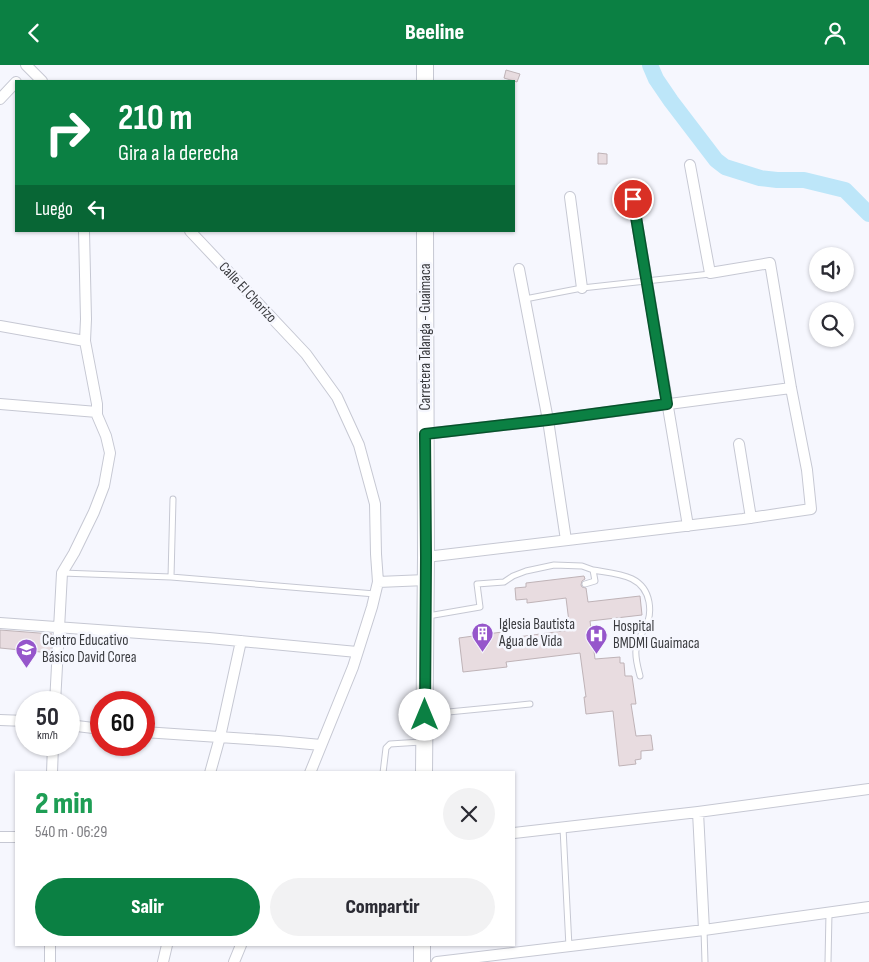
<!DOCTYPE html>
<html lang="es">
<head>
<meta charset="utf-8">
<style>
  :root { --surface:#fff; --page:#f2f2f3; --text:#2b2b33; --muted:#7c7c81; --accent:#0b8043 }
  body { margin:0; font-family:"Sofia Sans Condensed",sans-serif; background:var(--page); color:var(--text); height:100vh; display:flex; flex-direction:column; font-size:19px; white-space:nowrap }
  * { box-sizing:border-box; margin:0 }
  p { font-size:16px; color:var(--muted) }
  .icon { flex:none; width:28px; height:28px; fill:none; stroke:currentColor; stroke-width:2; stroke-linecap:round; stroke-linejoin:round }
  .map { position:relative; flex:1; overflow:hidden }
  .details { position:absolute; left:15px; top:706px; width:500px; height:175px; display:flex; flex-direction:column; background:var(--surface); border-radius:0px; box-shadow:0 1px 4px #0004 }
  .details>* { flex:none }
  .guide { position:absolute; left:15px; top:15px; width:500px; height:152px; border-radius:0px; box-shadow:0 1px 4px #0004; background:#0b8043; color:#fff; overflow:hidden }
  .tools { position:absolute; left:809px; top:182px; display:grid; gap:10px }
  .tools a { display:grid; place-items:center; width:45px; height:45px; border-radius:50%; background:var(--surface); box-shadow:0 1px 4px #0004; font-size:25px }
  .speed { position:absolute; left:15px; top:626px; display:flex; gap:10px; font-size:25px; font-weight:700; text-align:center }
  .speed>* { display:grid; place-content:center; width:65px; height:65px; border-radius:50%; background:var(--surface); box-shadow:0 1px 4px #0004; line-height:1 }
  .speed small { font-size:12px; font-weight:400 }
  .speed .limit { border:8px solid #d22; background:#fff; color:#111 }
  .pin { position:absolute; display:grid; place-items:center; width:42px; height:42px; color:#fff; margin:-21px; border:2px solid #fff; border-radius:50%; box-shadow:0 1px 5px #0007 }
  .me { position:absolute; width:55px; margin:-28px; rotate:0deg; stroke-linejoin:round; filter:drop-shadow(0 0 4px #0008) }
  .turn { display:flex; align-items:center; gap:18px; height:105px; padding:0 20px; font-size:22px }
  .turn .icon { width:65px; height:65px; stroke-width:2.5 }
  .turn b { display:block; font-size:35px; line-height:42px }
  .then { display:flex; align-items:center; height:48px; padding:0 20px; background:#0003; gap:10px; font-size:19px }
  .round { display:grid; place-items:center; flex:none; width:52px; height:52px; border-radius:26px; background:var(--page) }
  .overview { display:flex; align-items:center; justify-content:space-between; height:85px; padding:0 20px }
  h1 { font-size:30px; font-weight:800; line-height:38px; color:#1e9e55 }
  .button { display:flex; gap:10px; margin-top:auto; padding:10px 20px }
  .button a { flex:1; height:58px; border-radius:30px; background:var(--accent); color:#fff; font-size:20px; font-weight:800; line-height:58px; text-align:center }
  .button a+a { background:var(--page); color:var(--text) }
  header { display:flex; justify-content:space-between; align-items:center; height:65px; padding:0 20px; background:var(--accent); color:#fff; font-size:22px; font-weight:800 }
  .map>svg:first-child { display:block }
</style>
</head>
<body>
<header><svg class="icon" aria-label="back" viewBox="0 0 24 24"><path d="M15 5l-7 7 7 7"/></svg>Beeline<svg class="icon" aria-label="person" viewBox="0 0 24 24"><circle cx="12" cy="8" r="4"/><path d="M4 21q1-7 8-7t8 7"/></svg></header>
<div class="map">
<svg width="869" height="897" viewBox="0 0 869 897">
  <rect width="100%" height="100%" fill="#f6f7fe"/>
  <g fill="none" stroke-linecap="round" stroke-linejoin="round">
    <!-- river -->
    <path stroke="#bde6f9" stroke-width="16" d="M650,0L656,14L671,36L716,95L725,102L760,113L777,115H804L845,125L869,149"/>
  </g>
  <!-- building -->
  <path fill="#e8dce0" stroke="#bfb3b7" d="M506,5L520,9L517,17L504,13Z
    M598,88L607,89V99H598Z
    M584,511L585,514L582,516L581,520L582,522L586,523L588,537L640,531L642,550L590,556L595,594L620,592V598H624L625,611H632L636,639H631L636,671L651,670L653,685L641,686V694L635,695L636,699L619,701L613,646L586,649L584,632H586L580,588L506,597L507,602L463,607L459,573L502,567L503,574L570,565L566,533L527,538V534L516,535L515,523L526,522V518Z
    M0,565L52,569L51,588L0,583Z"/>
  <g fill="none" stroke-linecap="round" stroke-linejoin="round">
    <defs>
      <path id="lane" d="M525,234L582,223L710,209
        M173,434L171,512L375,529
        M593,505C616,509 644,509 649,537C650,543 650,550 648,556C645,566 636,574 636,585C635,593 638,603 640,611
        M62,508L171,512
        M428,551L480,542L477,519L504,517L513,511L526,506L554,500L582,501L593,505L595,516L585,519
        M428,649L530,639
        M383,708L386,683L390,679L421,677
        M563,763L569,882
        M704,865L705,897
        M828,897L829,848"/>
      <path id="street" d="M26,0L42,16
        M0,34L16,17
        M570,132L582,223
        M633,134L688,461
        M190,166L306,289L337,332L359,380L375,439L376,489L378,517L372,542L353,602L310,708
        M519,204L548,355L566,475
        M0,261L85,276
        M0,339L97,347
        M425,369L548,355L791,323
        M739,379L751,453
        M426,492L743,454L811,444L807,405L791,323L770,198L710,208L690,100
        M378,517L426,515
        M0,558L209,573L357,587
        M55,638L62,508L74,488L94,447L104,421L110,388L106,371L97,350V339L85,276L86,254L84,166
        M0,655L26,656
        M69,660L101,664
        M144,667L278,676L321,680
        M52,708L53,680
        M210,708L220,672L241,576
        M698,747L704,865
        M514,768L698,747L869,724
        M0,772H16
        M50,897V880
        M163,897L167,880
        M234,897L241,880
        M437,897L704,865L869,842"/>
      <path id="primary" d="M425,0V16
        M424,708L426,492L425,166
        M422,897V880"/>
    </defs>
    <!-- lane casing -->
    <use href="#lane" stroke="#c6c8d3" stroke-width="7"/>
    <!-- street casing -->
    <use href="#street" stroke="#c6c8d3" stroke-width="12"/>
    <!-- primary casing -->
    <use href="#primary" stroke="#c6c8d3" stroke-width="18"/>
    <!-- lane -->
    <use href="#lane" stroke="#fff" stroke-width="5"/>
    <!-- street -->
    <use href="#street" stroke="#fff" stroke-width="10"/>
    <!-- primary -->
    <use href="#primary" stroke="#fff" stroke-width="16"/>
  </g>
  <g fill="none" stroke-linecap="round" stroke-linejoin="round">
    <defs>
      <path id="route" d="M425,650L426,492L425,369L548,355L667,339L633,134"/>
    </defs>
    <!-- route casing -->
    <use href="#route" stroke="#07532c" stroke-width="12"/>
    <!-- route -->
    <use href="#route" stroke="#0b8043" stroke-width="9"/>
  </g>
  <!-- icons -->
  <defs>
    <symbol id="building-pin" viewBox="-11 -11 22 30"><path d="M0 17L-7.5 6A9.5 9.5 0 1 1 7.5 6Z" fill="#9656cb" stroke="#f6f7fe"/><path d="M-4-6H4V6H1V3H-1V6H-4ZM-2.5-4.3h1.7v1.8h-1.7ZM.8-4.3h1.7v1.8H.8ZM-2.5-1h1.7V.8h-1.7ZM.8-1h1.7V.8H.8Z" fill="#fff"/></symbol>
    <symbol id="hospital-pin" viewBox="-11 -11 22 30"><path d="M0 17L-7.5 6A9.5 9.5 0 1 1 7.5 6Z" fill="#9656cb" stroke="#f6f7fe"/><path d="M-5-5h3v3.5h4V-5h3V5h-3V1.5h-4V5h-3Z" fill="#fff"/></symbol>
    <symbol id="school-pin" viewBox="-11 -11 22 30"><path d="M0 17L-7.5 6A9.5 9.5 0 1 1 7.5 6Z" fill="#9656cb" stroke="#f6f7fe"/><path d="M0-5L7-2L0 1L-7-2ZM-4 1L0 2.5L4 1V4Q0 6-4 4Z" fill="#fff"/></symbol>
  </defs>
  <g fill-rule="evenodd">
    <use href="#building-pin" x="470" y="556" width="25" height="34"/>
    <use href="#hospital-pin" x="584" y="558" width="25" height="34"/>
    <use href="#school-pin" x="14" y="572" width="25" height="34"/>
  </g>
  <g text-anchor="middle" stroke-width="5" stroke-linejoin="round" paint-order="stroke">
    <!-- street labels -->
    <g font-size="15" fill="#3a3b3f" stroke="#f6f7fe">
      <text transform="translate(248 227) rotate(47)" y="5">Calle El Chorizo</text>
      <text transform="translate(425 272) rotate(-90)" y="5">Carretera Talanga - Guaimaca</text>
    </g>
    <!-- poi labels -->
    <g font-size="15" fill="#3a3b3f" stroke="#f6f7fe" text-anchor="start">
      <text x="499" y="564">Iglesia Bautista<tspan x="499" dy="17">Agua de Vida</tspan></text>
      <text x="613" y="566">Hospital<tspan x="613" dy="17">BMDMI Guaimaca</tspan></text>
      <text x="42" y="580">Centro Educativo<tspan x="42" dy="17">Básico David Corea</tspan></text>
    </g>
  </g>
</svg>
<div class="tools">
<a><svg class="icon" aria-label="sound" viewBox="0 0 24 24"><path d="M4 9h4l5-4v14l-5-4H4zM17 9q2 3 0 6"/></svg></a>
<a><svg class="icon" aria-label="search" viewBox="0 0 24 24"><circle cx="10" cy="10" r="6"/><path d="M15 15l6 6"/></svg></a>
</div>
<div class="speed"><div>50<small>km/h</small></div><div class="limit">60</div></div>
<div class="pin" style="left:633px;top:134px;background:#d93025"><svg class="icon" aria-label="arrive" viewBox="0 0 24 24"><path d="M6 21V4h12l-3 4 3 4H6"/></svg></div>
<svg class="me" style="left:425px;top:650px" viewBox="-20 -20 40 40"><circle r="19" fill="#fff"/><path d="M0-13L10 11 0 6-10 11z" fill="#0b8043"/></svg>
<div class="guide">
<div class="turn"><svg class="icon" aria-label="right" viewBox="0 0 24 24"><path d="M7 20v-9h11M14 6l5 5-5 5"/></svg><div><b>210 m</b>Gira a la derecha</div></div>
<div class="then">Luego<svg class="icon" aria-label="left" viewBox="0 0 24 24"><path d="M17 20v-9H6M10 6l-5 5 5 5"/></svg></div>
</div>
<section class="details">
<div class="overview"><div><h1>2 min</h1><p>540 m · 06:29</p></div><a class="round"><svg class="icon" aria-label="close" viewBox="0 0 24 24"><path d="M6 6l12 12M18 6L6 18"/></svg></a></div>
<div class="button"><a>Salir</a><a>Compartir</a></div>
</section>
</div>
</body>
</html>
